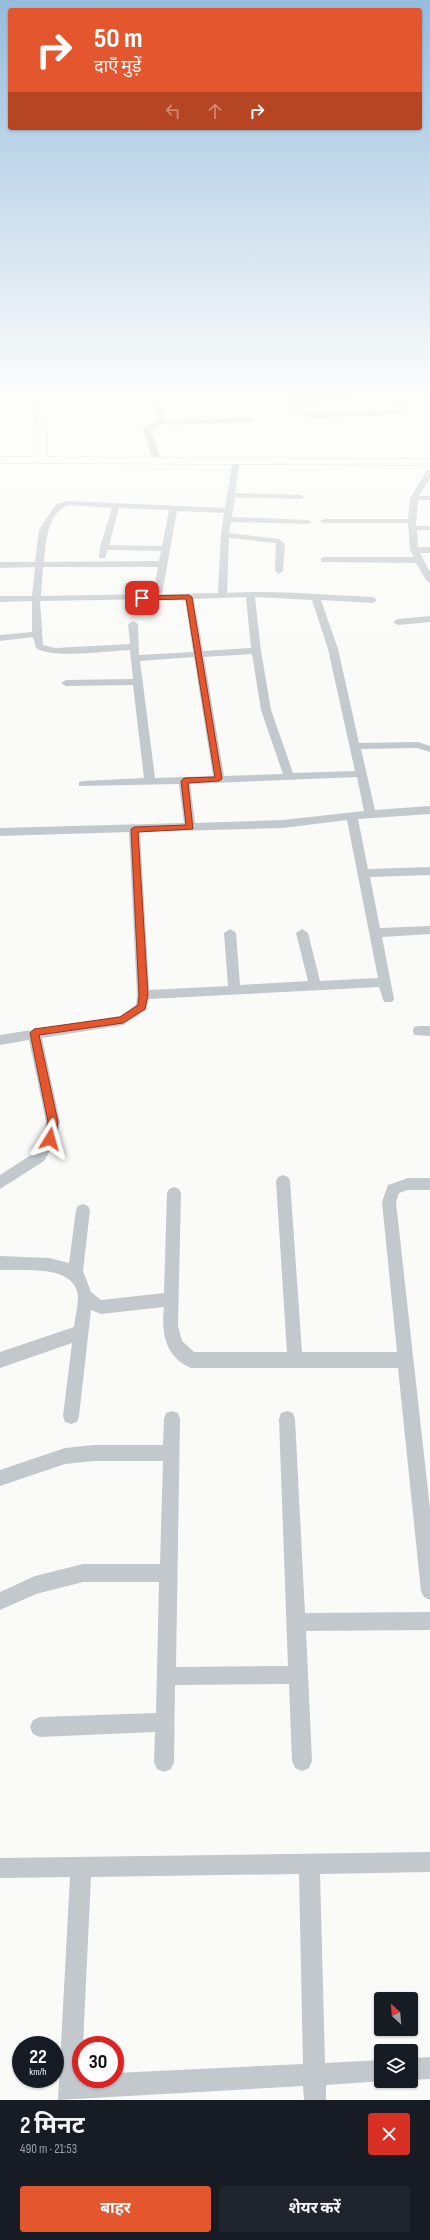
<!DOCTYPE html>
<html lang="hi">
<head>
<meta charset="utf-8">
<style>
  :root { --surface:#171b24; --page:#20242c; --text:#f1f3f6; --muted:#9ea1a6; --accent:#e4572e }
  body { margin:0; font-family:"Sofia Sans Condensed","Noto Sans Devanagari",sans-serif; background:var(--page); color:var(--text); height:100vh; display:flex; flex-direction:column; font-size:15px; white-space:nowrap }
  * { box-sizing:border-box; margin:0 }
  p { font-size:13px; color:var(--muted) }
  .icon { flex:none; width:22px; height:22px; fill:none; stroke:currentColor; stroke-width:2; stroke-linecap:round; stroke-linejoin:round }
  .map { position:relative; height:2100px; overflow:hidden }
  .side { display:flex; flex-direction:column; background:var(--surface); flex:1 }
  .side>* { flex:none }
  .banner { position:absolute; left:8px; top:8px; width:414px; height:122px; border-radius:4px; box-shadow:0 1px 3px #0004; background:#e4572e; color:#fff; overflow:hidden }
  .needle { width:26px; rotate:334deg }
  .buttons { position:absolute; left:374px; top:1992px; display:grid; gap:8px }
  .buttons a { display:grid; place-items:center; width:44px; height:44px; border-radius:4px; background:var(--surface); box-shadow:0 1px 3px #0004; font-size:20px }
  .speed { position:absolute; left:12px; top:2036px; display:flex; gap:8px; font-size:20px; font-weight:700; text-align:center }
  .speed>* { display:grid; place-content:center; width:52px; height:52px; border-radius:50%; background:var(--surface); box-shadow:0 1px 3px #0004; line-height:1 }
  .speed small { font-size:10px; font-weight:400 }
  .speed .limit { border:6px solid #d22; background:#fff; color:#111 }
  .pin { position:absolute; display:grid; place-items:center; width:34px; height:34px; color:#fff; margin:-17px; border-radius:8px; box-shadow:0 2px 6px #0006 }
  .me { position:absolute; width:44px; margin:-22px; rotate:8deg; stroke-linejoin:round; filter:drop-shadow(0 0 3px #0008) }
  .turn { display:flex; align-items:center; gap:14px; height:84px; padding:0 20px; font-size:18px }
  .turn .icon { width:52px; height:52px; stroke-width:2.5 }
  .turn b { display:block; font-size:28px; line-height:34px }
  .lanes { display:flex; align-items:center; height:38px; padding:0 20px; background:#0003; justify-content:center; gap:20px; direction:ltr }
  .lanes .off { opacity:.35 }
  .round { display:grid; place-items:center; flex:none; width:42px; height:42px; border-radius:4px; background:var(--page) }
  .overview { display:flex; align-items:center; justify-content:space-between; height:68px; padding:0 20px }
  h1 { font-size:24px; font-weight:700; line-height:30px }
  .primary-button { display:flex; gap:8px; margin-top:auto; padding:8px 20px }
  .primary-button a { flex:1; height:46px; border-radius:4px; background:var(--accent); color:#fff; font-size:16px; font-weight:700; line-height:46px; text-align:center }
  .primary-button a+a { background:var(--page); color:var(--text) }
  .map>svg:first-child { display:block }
</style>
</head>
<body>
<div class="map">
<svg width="430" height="2100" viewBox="0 0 430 2100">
  <rect width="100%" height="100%" fill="#fafaf8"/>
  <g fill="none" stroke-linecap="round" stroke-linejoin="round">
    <defs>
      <path id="secondary" d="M37,397H47V457L430,459V465L0,463V457H36Z"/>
    </defs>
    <!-- secondary casing -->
    <use href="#secondary" stroke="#b3babf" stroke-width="1"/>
    <!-- street -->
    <path fill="#c3c8cc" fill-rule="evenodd" d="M151,397H157L163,417L169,421L249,418L253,420L249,422L168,425L164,423L151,430L161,461L157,463L153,461L143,429L159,420Z
      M283,397H373L370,399L293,402L299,411L311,414L400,410L397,401L400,399L403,401L408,412L404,414L311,418L295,413Z
      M233,459L240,461L235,493L301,495L305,497L301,499L235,497L232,517L308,520L312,522L308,524L231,522L229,533L279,539L285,544L283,571L279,574L275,571L276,543L229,538L227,593C275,590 324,595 373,597L377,600L373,603L321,600L338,649L359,743L418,742L430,746V752L417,748L361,749L375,810L430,806V814L358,819L368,869L430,867V875L370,877L380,928L430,926V934L382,937L394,999L392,1002H384L379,987L149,999L146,1010L123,1025L42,1038L60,1122L57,1139L44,1161L0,1189V1175L34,1153L43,1138L46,1122L29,1040L0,1045V1035L120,1016L136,1005L137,995L129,832L0,836V828L184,823L179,784L79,786V782L83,781L144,778L133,685L66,686L61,683L66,680L133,679L130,650C108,651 52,659 36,648L33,637L0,641V635L32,632V601L0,602V596H32L35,567L0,568V562H35L39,530L56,504L69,501L225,508ZM69,505L112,508L100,547L99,558H105L108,550L161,551L159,561L44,562C46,542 47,512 69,505ZM119,508L169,510L162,546L109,545ZM177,511L224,513L221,535L218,593L162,594ZM43,567H158L153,594L41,596ZM246,597L251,648L203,651L194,599ZM255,597L312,600L328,649L355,771L293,773L271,710L261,651ZM160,599H185L193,652L139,655L138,624L133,621L128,624L130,644L55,648L43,645L40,601ZM252,654L261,710L283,774L224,776L204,657ZM194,657L213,776L155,778L140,661ZM357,777L364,811L283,820L195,823L190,784ZM347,820L378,978L320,981L308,933L302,929L296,933L308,981L240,985L236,933L230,929L224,933L228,986L149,990L140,832L283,828Z
      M427,470H430V478L419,496H430V500H418L416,526H430V530H417L418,547H430V553H420L430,572V583L426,580L416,563L321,562V558L324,557H414L410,550L408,523H324L320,521L324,519H408L410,498Z
      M430,616V622L398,625L393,622L398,619Z
      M419,1026H430V1036L414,1035L413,1031L414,1027Z
      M283,1175L288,1177L290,1181L302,1352H397L382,1202L388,1185L408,1178H430V1190H408L399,1193L396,1202L430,1509V1600L424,1597L421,1591L398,1368H191C165,1357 161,1332 164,1307L101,1314L91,1310L79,1416L77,1422L71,1424L65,1422L63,1416L72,1343L0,1368V1352L74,1327C75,1318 78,1306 78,1296C75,1264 23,1271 0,1270V1256L49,1258L69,1263L76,1210L78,1206L83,1204L88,1206L90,1210L83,1271L91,1292L101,1300L164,1293L167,1193L169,1189L174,1187L179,1189L181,1193L178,1326L182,1341L194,1352H287L276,1181L278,1177Z
      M172,1411L178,1413L180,1419L176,1667L288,1666L279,1419L281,1413L287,1411L293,1413L295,1419L305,1613L430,1612V1630L306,1631L312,1761L309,1768L302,1771L295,1768L292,1761L289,1684L175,1685L174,1762L171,1769L164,1772L157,1769L154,1762L155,1732L40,1737L33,1734L30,1727L33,1720L40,1717L156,1713L159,1582H83L36,1594L0,1610V1592L35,1576L83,1564H160L163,1461H94L65,1464L0,1486V1470L65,1448L94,1445H163L164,1419L166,1413Z
      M430,1852V1872L320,1874L325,2063L381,2060V2081H384L326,2085V2100H304L303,2086L58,2100L70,1877L0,1878V1858ZM299,1874L303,2064L115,2073V2079H81V2045H83L91,1877Z
      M430,2057V2079L411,2080V2058Z"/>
    <!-- secondary -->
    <use href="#secondary" fill="#fff" fill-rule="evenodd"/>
  </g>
  <!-- sky -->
  <linearGradient id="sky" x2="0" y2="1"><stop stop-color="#96bcdc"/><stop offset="0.57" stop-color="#fdfdfc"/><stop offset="1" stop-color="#fdfdfc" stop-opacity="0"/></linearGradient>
  <rect width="430" height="691" fill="url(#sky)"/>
  <!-- route -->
  <path fill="#e4572e" stroke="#94391e" d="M189,595L192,597L222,779L219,781L188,783L193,829L138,832L148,995L145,1009L123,1023L39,1035L58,1122L55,1139L50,1143L45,1139L48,1122L30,1033L34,1029L120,1017L138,1005L139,995L131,829L134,827L186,825L181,781L184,778L215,777L186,599L142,600L139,598L142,596Z"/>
</svg>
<div class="buttons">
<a><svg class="needle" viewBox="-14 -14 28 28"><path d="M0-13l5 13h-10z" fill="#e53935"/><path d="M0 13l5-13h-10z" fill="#9ea1a6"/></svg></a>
<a><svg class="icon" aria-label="layers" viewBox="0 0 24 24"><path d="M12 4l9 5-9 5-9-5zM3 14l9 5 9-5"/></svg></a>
</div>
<div class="speed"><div>22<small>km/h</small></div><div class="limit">30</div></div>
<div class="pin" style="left:142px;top:598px;background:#d93025"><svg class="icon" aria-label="arrive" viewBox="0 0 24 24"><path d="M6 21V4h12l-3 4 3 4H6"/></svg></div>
<svg class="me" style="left:50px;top:1139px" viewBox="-20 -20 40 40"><path d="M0-17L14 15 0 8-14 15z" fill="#e4572e" stroke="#fff" stroke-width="4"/></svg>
<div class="banner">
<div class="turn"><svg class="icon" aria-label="right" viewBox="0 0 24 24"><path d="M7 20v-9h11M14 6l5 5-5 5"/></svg><div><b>50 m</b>दाएँ मुड़ें</div></div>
<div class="lanes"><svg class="icon off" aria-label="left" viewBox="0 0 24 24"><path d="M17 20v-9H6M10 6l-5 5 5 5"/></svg><svg class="icon off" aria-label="ahead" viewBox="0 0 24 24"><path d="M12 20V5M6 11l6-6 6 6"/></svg><svg class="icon" aria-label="right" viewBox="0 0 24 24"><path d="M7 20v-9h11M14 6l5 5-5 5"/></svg></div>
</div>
</div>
<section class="side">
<div class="overview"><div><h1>2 मिनट</h1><p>490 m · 21:53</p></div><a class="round" style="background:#d93025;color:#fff"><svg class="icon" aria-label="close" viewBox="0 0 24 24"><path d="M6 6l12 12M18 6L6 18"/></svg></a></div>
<div class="primary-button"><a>बाहर</a><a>शेयर करें</a></div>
</section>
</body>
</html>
